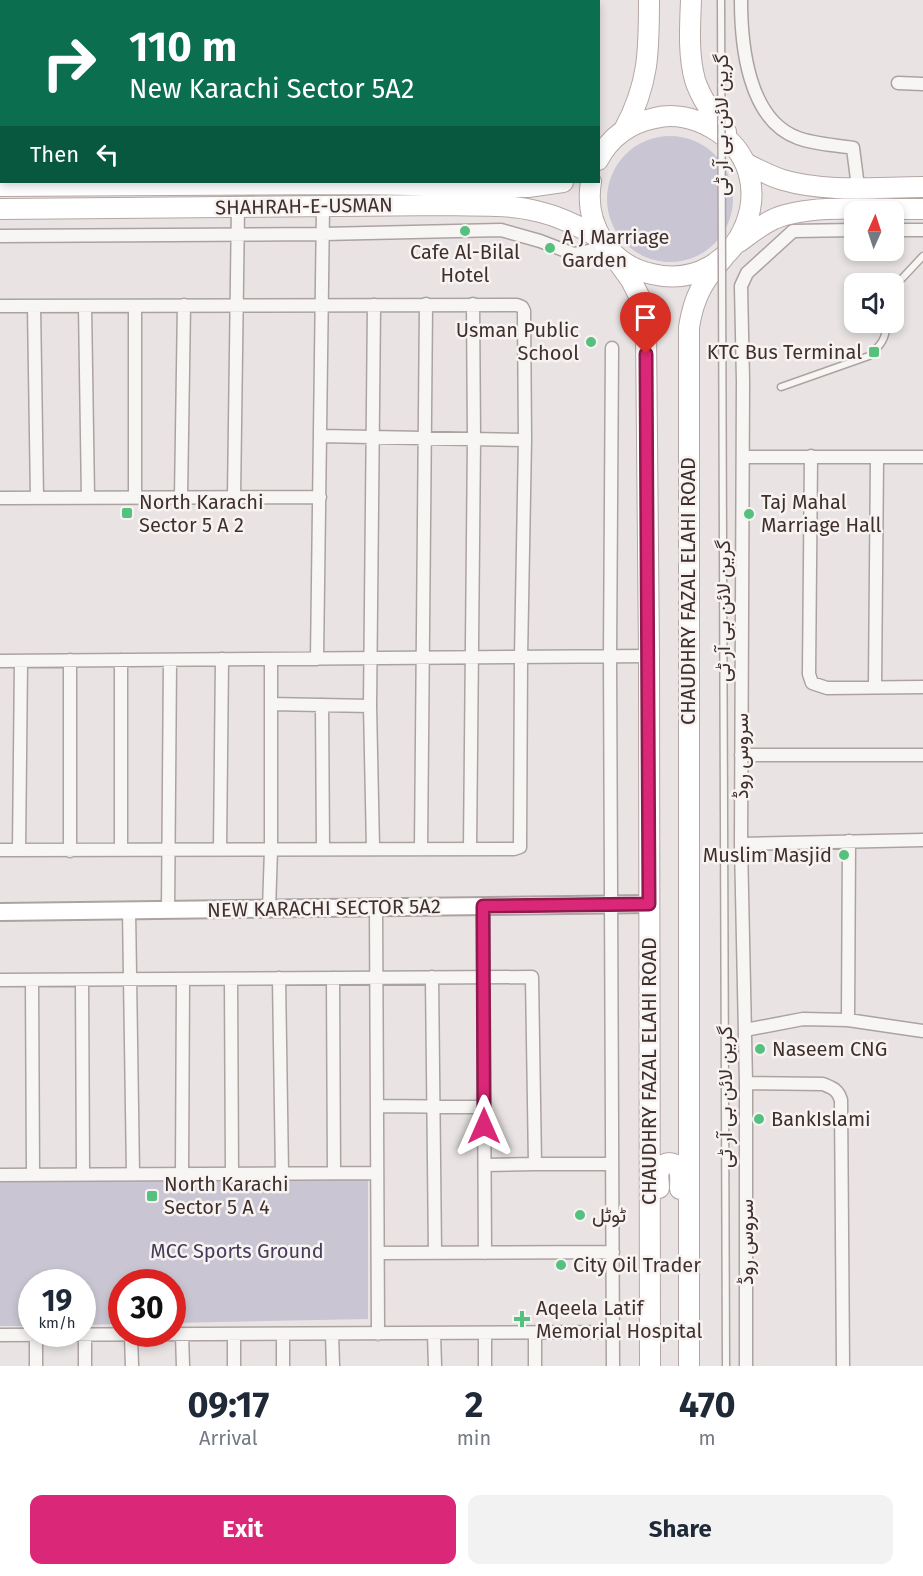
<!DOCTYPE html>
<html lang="en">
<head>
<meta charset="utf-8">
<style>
  :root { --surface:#fff; --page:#f2f2f3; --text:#1f2937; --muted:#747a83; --accent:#db2777 }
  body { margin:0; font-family:"Fira Sans",Vazirmatn,sans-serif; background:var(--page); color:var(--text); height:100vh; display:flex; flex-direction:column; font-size:22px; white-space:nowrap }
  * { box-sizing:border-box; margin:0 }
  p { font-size:20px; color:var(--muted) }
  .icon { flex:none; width:33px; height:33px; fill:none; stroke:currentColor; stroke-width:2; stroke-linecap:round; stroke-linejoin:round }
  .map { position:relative; height:1366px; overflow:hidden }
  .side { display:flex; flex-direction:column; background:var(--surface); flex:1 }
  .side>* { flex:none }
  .guide { position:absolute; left:0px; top:0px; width:600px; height:183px; box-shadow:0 3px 9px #0003; background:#0b6e4f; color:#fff; overflow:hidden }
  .needle { width:39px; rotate:3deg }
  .fabs { position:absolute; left:844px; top:201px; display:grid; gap:12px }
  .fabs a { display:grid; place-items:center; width:60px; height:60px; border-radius:12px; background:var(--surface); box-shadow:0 3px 9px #0003; font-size:30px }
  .speed { position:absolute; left:18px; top:1269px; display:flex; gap:12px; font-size:30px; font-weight:700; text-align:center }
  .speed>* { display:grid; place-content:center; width:78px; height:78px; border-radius:50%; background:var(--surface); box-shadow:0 3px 9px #0003; line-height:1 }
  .speed small { font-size:15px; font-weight:400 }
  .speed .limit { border:9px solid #d22; background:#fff; color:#111 }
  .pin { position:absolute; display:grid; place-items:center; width:51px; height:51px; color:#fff; margin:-62px -26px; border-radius:50% 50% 50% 0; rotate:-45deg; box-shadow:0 0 6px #0007 }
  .pin .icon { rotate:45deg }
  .me { position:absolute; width:66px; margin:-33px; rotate:0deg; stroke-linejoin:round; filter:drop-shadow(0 0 4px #0008) }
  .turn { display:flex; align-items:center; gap:21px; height:126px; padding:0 30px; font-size:27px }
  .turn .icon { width:78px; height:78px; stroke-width:2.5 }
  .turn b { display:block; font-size:42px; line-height:51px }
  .then { display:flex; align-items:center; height:57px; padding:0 30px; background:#0003; gap:12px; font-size:22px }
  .eta { display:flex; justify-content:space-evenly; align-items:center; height:102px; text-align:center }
  .eta b { font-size:36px; font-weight:700; line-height:42px }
  .primary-button { display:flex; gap:12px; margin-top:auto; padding:12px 30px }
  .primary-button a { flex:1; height:69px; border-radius:12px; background:var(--accent); color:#fff; font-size:24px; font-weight:700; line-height:69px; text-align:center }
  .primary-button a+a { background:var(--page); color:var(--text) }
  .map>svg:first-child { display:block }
</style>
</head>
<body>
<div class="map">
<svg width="923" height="1366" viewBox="0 0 923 1366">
  <rect width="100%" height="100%" fill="#e9e4e3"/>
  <!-- green -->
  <path fill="#c9c5d2" d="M607 199a63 63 0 1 1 126 0a63 63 0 1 1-126 0Z
    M0,1180H368V1319L173,1323L172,1282H122L121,1324L83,1325L82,1282H32L31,1326H0Z"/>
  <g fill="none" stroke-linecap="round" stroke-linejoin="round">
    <defs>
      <path id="lane" d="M894,287L923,256
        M781,387L869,356C881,345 886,339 887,322"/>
      <path id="street" d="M7,0V2
        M56,0V2
        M288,0V2
        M741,0C741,45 748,120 798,138C814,144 835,145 853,148L858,187
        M103,2V0
        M158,2V0
        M231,2V0
        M0,28H2
        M898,83L923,84
        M0,138H2
        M894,230H923
        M0,236L323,234L501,230L540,241L574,254L607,247
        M0,306L517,305L522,307L524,311L525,440L521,657L520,847L514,849L0,850
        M34,306L37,498
        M85,306L88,498
        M612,348L610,656L613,1366
        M321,436L525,440
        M811,456L809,674L812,683L827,688L923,687
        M743,457H923
        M181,497L184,305
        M234,497L238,207
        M0,498L320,497
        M135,498V306
        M317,659L323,207
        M0,661L649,656
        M875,686L877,457
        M271,704L370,706
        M322,705L323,849
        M741,755H923
        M741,844L923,840
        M373,848L370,706L374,305
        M220,849L222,659
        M421,849L426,304
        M470,849L474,439L473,304
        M19,850L21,661
        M121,850V660
        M70,851V660
        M483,906L485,1253
        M376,907L378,1334
        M269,909L271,850V659
        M129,910L133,1174
        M168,910L170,660
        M432,977L435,1253
        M279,978L282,1173
        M333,978L334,1173
        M231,979L232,1174
        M0,980L532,977L535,1164H612
        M32,980L33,1175
        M82,980L83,1174
        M848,1020L849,841
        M745,1030L803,1019L848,1020L923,1031
        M746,1083L823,1084C833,1088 838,1090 841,1100L843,1366
        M377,1106L484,1107
        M485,1165L535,1164
        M182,1174L183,979
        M0,1175L377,1173
        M378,1253L613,1252
        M234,1334V1366
        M283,1334V1366
        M332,1334L333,1366
        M434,1334L435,1366
        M485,1334V1366
        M0,1335L614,1332
        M131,1335L132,1366
        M182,1335L183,1366
        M36,1366V1335
        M85,1366V1335
        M535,1366V1333
        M746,1366V1083L741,844L743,381L741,286L747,273L793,231L855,230"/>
      <path id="secondary" d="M355,0V2
        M337,2V0
        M0,912L649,904"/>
      <path id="primary" d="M691,0C690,26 688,55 695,80C701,99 714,116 726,132
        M624,130C649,84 649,51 649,0
        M745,163C757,169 770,176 783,180C828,193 877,187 923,187
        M591,182C584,224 609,265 652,274C741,295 791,173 712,128C695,118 674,113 655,118C630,123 610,137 598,160
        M0,186L355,184L528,187L563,182
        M0,209L447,205C476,206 508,204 536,211C559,216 581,227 601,239
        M739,242C750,234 761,225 774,219C811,203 881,210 923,209
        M607,247L631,280L641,300L646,331L649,656L650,1366
        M659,1188C659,1182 657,1174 660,1169C664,1161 676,1161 679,1170C681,1175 680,1183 680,1189
        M689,1366V327C694,296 703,281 724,257"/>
    </defs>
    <!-- lane casing -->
    <use href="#lane" stroke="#aca3a1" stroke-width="9"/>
    <!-- street casing -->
    <use href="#street" stroke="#aca3a1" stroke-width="15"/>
    <!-- secondary casing -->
    <use href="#secondary" stroke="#aca3a1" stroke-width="20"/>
    <!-- primary casing -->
    <use href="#primary" stroke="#b4a6a3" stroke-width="22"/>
    <!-- lane -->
    <use href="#lane" stroke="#f8f6f5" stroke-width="6"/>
    <!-- street -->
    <use href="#street" stroke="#f8f6f5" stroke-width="12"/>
    <!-- secondary -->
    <use href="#secondary" stroke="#fff" stroke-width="16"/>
    <!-- primary -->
    <use href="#primary" stroke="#fff" stroke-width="20"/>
    <defs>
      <path id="lane-bridge" d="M721,0L726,1366"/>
    </defs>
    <!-- lane-bridge casing -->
    <use href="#lane-bridge" stroke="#aca3a1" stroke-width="9" stroke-linecap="butt"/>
    <!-- lane-bridge -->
    <use href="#lane-bridge" stroke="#f8f6f5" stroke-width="6"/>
  </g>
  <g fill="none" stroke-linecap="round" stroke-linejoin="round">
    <defs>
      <path id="route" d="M484,1126L483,906L649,904L646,354"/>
    </defs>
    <!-- route casing -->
    <use href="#route" stroke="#8e194d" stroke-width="15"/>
    <!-- route -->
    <use href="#route" stroke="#db2777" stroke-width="10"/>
  </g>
  <!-- markers -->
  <g fill="#56c07e" stroke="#f7f3f2" stroke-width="2">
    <circle cx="465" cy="231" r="6"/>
    <circle cx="550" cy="248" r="6"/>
    <circle cx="591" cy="342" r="6"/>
    <rect x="868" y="346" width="12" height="12" rx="3"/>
    <rect x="121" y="507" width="12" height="12" rx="3"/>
    <circle cx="749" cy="514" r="6"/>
    <circle cx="844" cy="855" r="6"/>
    <circle cx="760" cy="1049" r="6"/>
    <circle cx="759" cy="1119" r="6"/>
    <rect x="146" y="1190" width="12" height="12" rx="3"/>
    <circle cx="580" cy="1215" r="6"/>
    <circle cx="561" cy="1265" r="6"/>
    <path d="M519 1310h6v6h6v6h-6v6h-6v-6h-6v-6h6z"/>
  </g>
  <g text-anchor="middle" stroke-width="5" stroke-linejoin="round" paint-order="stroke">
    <!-- street labels -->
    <g font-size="20" fill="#40302c" stroke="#f7f3f2">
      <text transform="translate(721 125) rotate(-90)" y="7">گرین لائن بی آر ٹی</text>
      <text transform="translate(304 206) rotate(-1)" y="7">SHAHRAH-E-USMAN</text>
      <text transform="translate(688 591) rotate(-90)" y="7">CHAUDHRY FAZAL ELAHI ROAD</text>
      <text transform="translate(723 611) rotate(-90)" y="7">گرین لائن بی آر ٹی</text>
      <text transform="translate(741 756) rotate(-90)" y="7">سروس روڈ</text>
      <text transform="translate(324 908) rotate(-1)" y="7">NEW KARACHI SECTOR 5A2</text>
      <text transform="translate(649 1071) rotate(-90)" y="7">CHAUDHRY FAZAL ELAHI ROAD</text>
      <text transform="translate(725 1097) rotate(-90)" y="7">گرین لائن بی آر ٹی</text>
      <text transform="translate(746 1242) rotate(-90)" y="7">سروس روڈ</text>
    </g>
    <!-- poi labels -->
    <g font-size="20" fill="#40302c" stroke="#f7f3f2" text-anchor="start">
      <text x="562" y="244">A J Marriage<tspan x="562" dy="23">Garden</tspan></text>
      <text x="465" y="259" text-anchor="middle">Cafe Al-Bilal<tspan x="465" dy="23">Hotel</tspan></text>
      <text x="579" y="337" text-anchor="end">Usman Public<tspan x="579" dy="23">School</tspan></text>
      <text x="862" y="359" text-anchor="end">KTC Bus Terminal</text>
      <text x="139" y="509">North Karachi<tspan x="139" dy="23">Sector 5 A 2</tspan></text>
      <text x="761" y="509">Taj Mahal<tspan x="761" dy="23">Marriage Hall</tspan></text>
      <text x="832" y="862" text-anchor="end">Muslim Masjid</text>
      <text x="772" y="1056">Naseem CNG</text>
      <text x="771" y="1126">BankIslami</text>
      <text x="164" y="1191">North Karachi<tspan x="164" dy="23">Sector 5 A 4</tspan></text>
      <text x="592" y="1222">ٹوٹل</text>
      <text x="573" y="1272">City Oil Trader</text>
      <text x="536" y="1315">Aqeela Latif<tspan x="536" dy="23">Memorial Hospital</tspan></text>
    </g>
    <!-- park labels -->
    <g font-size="20" fill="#463b5a" stroke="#f7f3f2">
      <text x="237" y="1258">MCC Sports Ground</text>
    </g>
  </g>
</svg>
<div class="fabs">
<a><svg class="needle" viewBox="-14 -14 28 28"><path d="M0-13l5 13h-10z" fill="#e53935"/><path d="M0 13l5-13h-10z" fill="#747a83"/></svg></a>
<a><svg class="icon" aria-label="sound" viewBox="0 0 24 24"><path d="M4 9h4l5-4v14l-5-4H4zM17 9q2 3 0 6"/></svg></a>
</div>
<div class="speed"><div>19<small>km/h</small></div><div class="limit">30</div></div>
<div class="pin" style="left:646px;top:354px;background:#d93025"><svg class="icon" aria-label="arrive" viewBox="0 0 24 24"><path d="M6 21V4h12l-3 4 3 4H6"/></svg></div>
<svg class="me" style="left:484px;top:1126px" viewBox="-20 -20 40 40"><path d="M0-17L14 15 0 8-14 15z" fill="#db2777" stroke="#fff" stroke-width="4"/></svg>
<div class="guide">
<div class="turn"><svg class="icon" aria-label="right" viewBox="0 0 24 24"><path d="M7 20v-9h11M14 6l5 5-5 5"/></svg><div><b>110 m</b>New Karachi Sector 5A2</div></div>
<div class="then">Then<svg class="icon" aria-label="left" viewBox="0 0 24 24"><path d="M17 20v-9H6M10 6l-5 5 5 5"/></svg></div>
</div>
</div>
<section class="side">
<div class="eta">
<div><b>09:17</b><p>Arrival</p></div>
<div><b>2</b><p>min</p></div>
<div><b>470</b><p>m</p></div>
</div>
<div class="primary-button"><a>Exit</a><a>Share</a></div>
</section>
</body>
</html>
